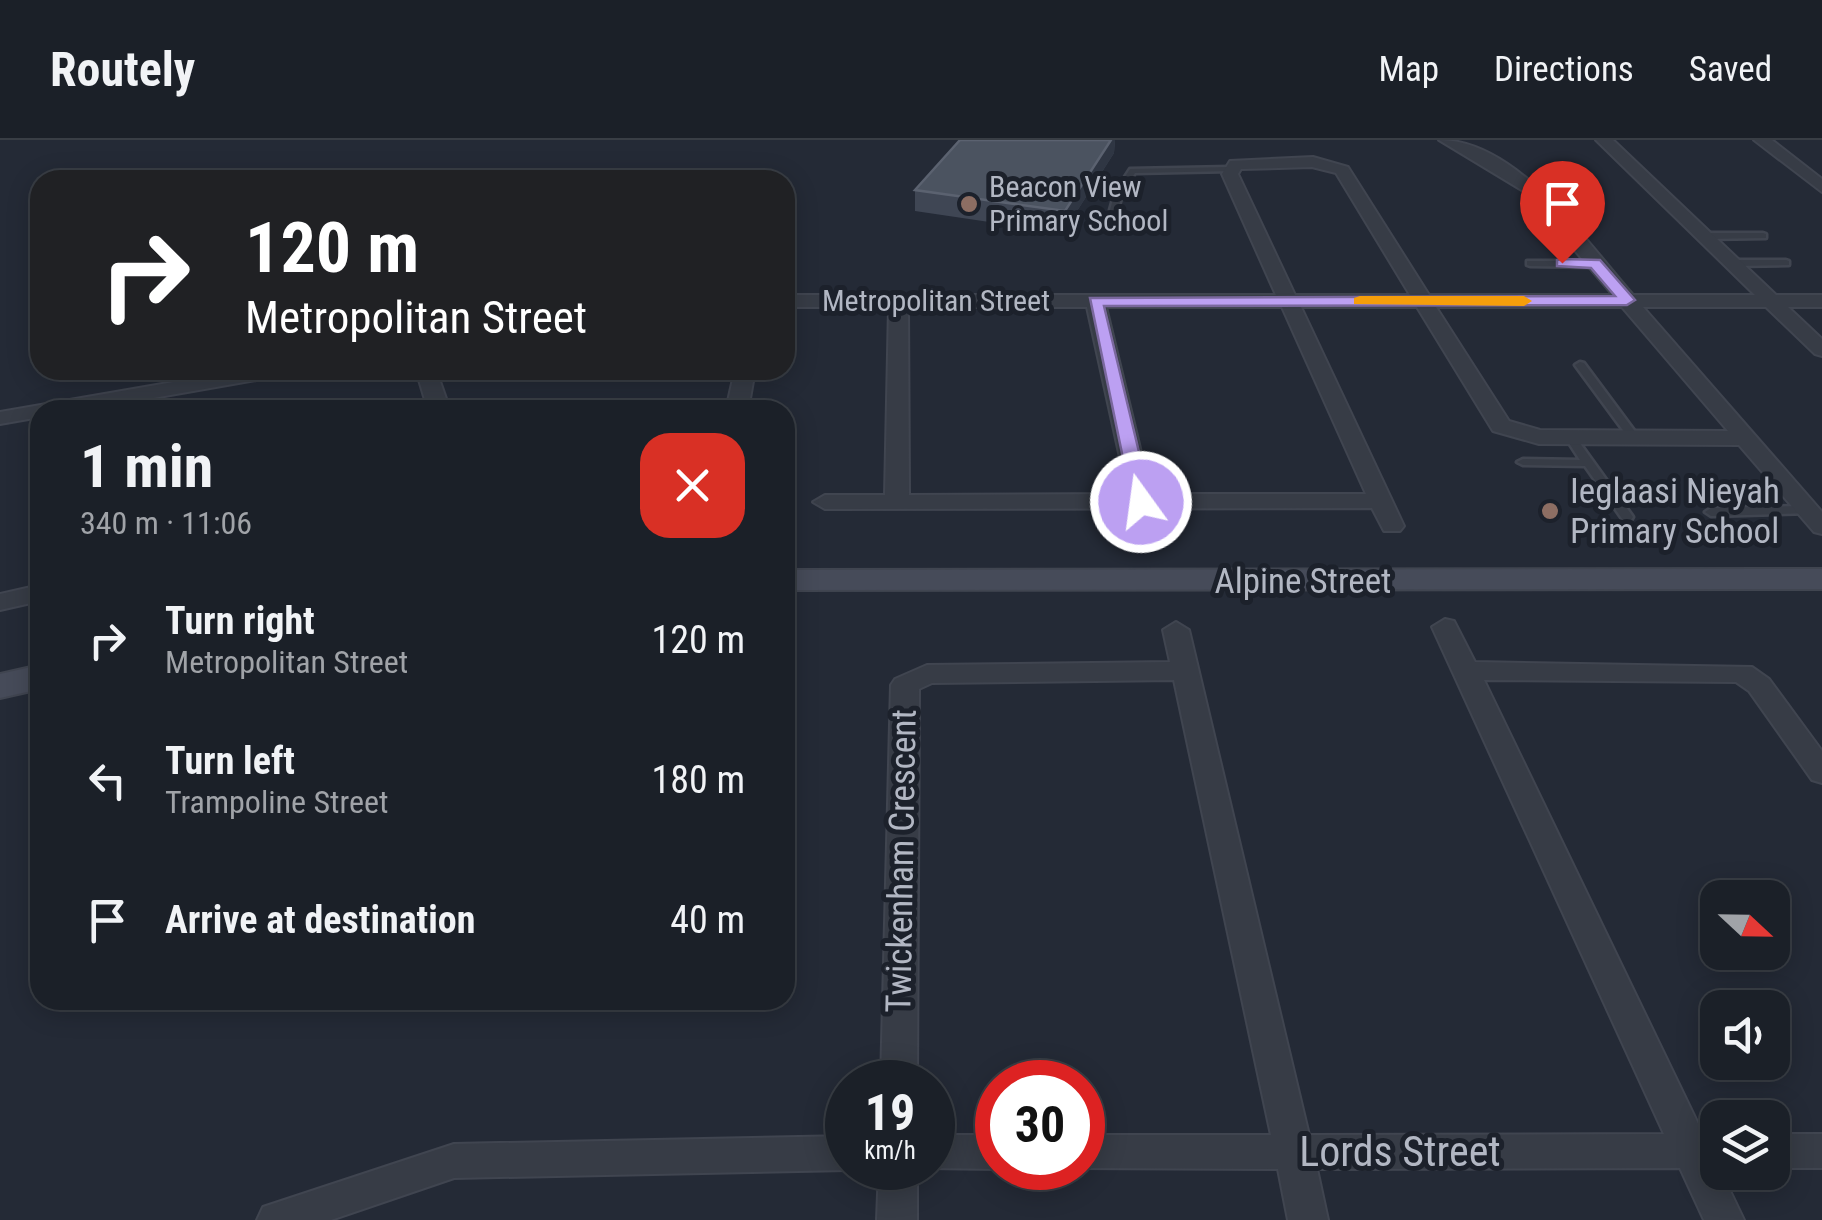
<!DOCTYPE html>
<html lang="en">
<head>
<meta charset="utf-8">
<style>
  :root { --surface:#1b2028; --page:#282d34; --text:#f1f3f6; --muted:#a0a3a8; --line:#393e45 }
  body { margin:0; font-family:"Roboto Condensed",sans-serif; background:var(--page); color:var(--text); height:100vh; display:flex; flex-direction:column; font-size:38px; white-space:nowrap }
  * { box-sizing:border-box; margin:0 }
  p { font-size:32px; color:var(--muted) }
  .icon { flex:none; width:55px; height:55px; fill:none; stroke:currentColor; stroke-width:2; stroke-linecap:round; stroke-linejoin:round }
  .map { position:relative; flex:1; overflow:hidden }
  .side { position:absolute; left:30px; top:260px; width:765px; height:610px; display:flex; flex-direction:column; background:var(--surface); border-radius:30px; box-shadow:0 5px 25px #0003,0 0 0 2px var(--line) }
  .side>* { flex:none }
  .guide { position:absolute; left:30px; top:30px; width:765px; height:210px; border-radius:30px; box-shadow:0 5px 25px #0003,0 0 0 2px var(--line); background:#202124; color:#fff; overflow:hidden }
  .needle { width:65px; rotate:112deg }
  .controls { position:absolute; left:1700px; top:740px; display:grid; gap:20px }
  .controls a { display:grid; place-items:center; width:90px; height:90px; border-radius:20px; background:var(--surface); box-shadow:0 5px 25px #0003,0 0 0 2px var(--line); font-size:50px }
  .speed { position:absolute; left:825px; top:920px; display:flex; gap:20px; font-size:50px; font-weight:700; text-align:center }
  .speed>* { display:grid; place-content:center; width:130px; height:130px; border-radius:50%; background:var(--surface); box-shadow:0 5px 25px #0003,0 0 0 2px var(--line); line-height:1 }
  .speed small { font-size:25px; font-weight:400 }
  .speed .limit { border:15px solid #d22; background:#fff; color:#111 }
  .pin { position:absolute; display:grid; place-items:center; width:85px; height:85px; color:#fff; margin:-102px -42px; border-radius:50% 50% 50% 0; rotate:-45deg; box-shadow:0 0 10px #0007 }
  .pin .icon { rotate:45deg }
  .me { position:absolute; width:110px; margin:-55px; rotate:346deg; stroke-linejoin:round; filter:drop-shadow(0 0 8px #0008) }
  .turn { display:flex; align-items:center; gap:35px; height:210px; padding:0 50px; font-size:45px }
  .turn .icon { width:130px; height:130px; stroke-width:2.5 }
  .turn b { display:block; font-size:70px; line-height:85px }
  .round { display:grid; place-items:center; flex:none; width:105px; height:105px; border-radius:30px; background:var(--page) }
  .head { display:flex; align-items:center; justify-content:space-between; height:170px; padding:0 50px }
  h1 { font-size:60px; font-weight:700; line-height:75px }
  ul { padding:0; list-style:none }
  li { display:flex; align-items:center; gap:30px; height:140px; padding:0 50px }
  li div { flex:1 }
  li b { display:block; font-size:38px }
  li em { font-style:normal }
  header { display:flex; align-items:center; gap:60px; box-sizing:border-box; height:140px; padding:0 50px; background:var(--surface); border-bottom:2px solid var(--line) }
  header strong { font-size:48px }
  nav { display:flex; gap:55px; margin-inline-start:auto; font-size:35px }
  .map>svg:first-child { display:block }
</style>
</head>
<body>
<header>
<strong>Routely</strong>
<nav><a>Map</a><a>Directions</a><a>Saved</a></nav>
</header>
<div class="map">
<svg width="1822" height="1080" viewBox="0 0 1822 1080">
  <rect width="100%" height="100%" fill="#242a36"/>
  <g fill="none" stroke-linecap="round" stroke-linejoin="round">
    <defs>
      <path id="lane" d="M1230,27L1234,29L1233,31L1135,33L1123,52L1117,72L1110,70L1115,52L1130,29Z
        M1763,93L1766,94V98L1705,99L1701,96L1705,93Z
        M1786,120L1789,121V125L1733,126L1729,123L1733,120Z
        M1527,121H1595L1600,124L1595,127L1530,126L1527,125Z
        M1580,222L1584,223L1639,297V301H1631L1575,225Z
        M1570,294L1574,295L1631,374L1633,377L1631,380H1623L1585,326L1523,325L1517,322L1523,319L1580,320L1565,297Z
        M1808,366L1814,370L1812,373L1711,376L1705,372L1711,368Z"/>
      <path id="street" d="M1439,0C1518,0 1586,102 1633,155H1755L1596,0H1613L1776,155H1822V167H1788L1822,199V216L1815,214L1766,167H1643L1822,372V394L1814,392L1739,305L1539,304L1493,291L1417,167H1301L1404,386L1400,391H1384L1372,368L825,369L813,362L825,355H885L889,167H785V155H1276L1222,34L1230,21L1313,17L1348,27L1429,155H1613L1525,52ZM1312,27L1336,33L1410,155H1295L1238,34L1241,29ZM908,167H1087L1128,354L909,355ZM1106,167H1282L1366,354H1151ZM1436,167H1622L1728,291L1540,290L1509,281Z
        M1754,0H1772L1822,39V52Z
        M243,230H289L279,236L85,270H40V277L0,284V272Z
        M416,230H436L450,270H428Z
        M735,230H755L748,270H726Z
        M40,445V461L0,470V454Z
        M1445,479L1454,481L1475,522L1752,527L1769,539L1822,611V643L1812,640L1749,551L1736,542L1484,540L1703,994H1718V1032H1721L1744,1080H1704L1680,1028L1317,1029L1328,1080H1288L1278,1029L1078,1028H1082V995H1271L1174,540L932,543L919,549L917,942H881L891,545L895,539L927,525L1170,522L1163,490L1176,482L1189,490L1309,995L1664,994L1432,487Z
        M1772,994H1822V1028H1772Z
        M932,995H998V1028H1002L998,1029L928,1028H932Z
        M848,996V1028H855L848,1030L454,1038L331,1080H257L263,1067L454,1004Z
        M879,1028H917V1080H877Z"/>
      <path id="secondary" d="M1822,429V449L785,450V430Z
        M40,525V549L0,558V534Z"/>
    </defs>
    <!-- lane casing -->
    <use href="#lane" stroke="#404550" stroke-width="5"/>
    <!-- street casing -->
    <use href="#street" stroke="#404550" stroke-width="4"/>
    <!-- secondary casing -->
    <use href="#secondary" stroke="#404550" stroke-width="4"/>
    <!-- lane -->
    <use href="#lane" fill="#373c46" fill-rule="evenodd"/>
    <!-- street -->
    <use href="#street" fill="#373c46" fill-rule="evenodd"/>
    <!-- secondary -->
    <use href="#secondary" fill="#464b59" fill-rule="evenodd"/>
  </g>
  <!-- wall -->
  <path fill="#3f4654" d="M960,0H1115L1114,13L1063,93L915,71V50Z"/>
  <!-- shaded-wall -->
  <path fill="#2f3643" d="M1111,0H1115L1114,13L1063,93L1065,71Z"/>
  <!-- building -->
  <path fill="#4b5360" stroke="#5b6270" stroke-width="2.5" d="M960,0H1111L1065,71L915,50Z"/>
  <!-- route -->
  <path fill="#bca0f2" stroke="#7a689d" stroke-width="2.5" d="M1562,119L1600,120L1635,160L1627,165L1104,166L1151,362L1141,368L1132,362L1090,158L1615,156L1591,128L1557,126V120Z"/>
  <!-- slow -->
  <path fill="#f59e0b" d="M1360,156H1524L1532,161L1524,166L1354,164V158Z"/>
  <!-- markers -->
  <g fill="#8d6e63" stroke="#1c212b" stroke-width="4">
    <circle cx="969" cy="64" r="10"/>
    <circle cx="1550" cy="371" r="10"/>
  </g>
  <g text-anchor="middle" stroke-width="10" stroke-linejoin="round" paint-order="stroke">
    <!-- far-poi labels -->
    <g font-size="30" fill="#b2b7c3" stroke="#1c212b" text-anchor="start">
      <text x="989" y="57">Beacon View<tspan x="989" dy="34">Primary School</tspan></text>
    </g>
    <!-- far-street labels -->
    <g font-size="30" fill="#b2b7c3" stroke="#1c212b">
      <text x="936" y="171">Metropolitan Street</text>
    </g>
    <!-- poi labels -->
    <g font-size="35" fill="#b2b7c3" stroke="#1c212b" text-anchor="start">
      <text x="1570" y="363">Ieglaasi Nieyah<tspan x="1570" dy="40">Primary School</tspan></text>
    </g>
    <!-- street labels -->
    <g font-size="35" fill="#b2b7c3" stroke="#1c212b">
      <text x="1303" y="453">Alpine Street</text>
      <text transform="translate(901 721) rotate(-89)" y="12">Twickenham Crescent</text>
    </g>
    <!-- near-street labels -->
    <g font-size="42" fill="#b2b7c3" stroke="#1c212b">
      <text x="1400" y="1026">Lords Street</text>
    </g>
  </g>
</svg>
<div class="controls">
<a><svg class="needle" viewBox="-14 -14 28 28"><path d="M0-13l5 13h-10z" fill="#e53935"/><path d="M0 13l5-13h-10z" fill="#a0a3a8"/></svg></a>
<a><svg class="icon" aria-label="sound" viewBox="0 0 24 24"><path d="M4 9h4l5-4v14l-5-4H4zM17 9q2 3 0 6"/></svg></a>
<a><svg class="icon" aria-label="layers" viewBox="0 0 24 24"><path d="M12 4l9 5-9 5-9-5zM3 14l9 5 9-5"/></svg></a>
</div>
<div class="speed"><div>19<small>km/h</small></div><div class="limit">30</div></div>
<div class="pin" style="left:1562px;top:123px;background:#d93025"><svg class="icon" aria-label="arrive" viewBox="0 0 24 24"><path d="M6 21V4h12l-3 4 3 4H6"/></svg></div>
<svg class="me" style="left:1141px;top:362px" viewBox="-20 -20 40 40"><circle r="17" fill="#bca0f2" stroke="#fff" stroke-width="3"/><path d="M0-11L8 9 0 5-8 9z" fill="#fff"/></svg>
<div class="guide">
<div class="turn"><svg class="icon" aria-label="right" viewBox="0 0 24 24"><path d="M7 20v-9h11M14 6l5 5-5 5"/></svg><div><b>120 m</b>Metropolitan Street</div></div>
</div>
<section class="side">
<div class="head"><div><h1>1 min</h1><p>340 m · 11:06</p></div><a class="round" style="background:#d93025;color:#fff"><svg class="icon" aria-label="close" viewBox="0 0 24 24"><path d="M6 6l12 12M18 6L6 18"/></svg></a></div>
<ul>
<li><svg class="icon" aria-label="right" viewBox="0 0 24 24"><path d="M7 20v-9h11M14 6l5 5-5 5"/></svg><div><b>Turn right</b><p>Metropolitan Street</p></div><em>120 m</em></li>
<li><svg class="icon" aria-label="left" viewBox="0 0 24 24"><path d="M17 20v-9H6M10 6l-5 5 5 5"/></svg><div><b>Turn left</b><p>Trampoline Street</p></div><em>180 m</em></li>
<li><svg class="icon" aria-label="arrive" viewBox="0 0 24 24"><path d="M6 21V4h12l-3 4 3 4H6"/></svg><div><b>Arrive at destination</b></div><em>40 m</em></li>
</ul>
</section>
</div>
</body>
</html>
